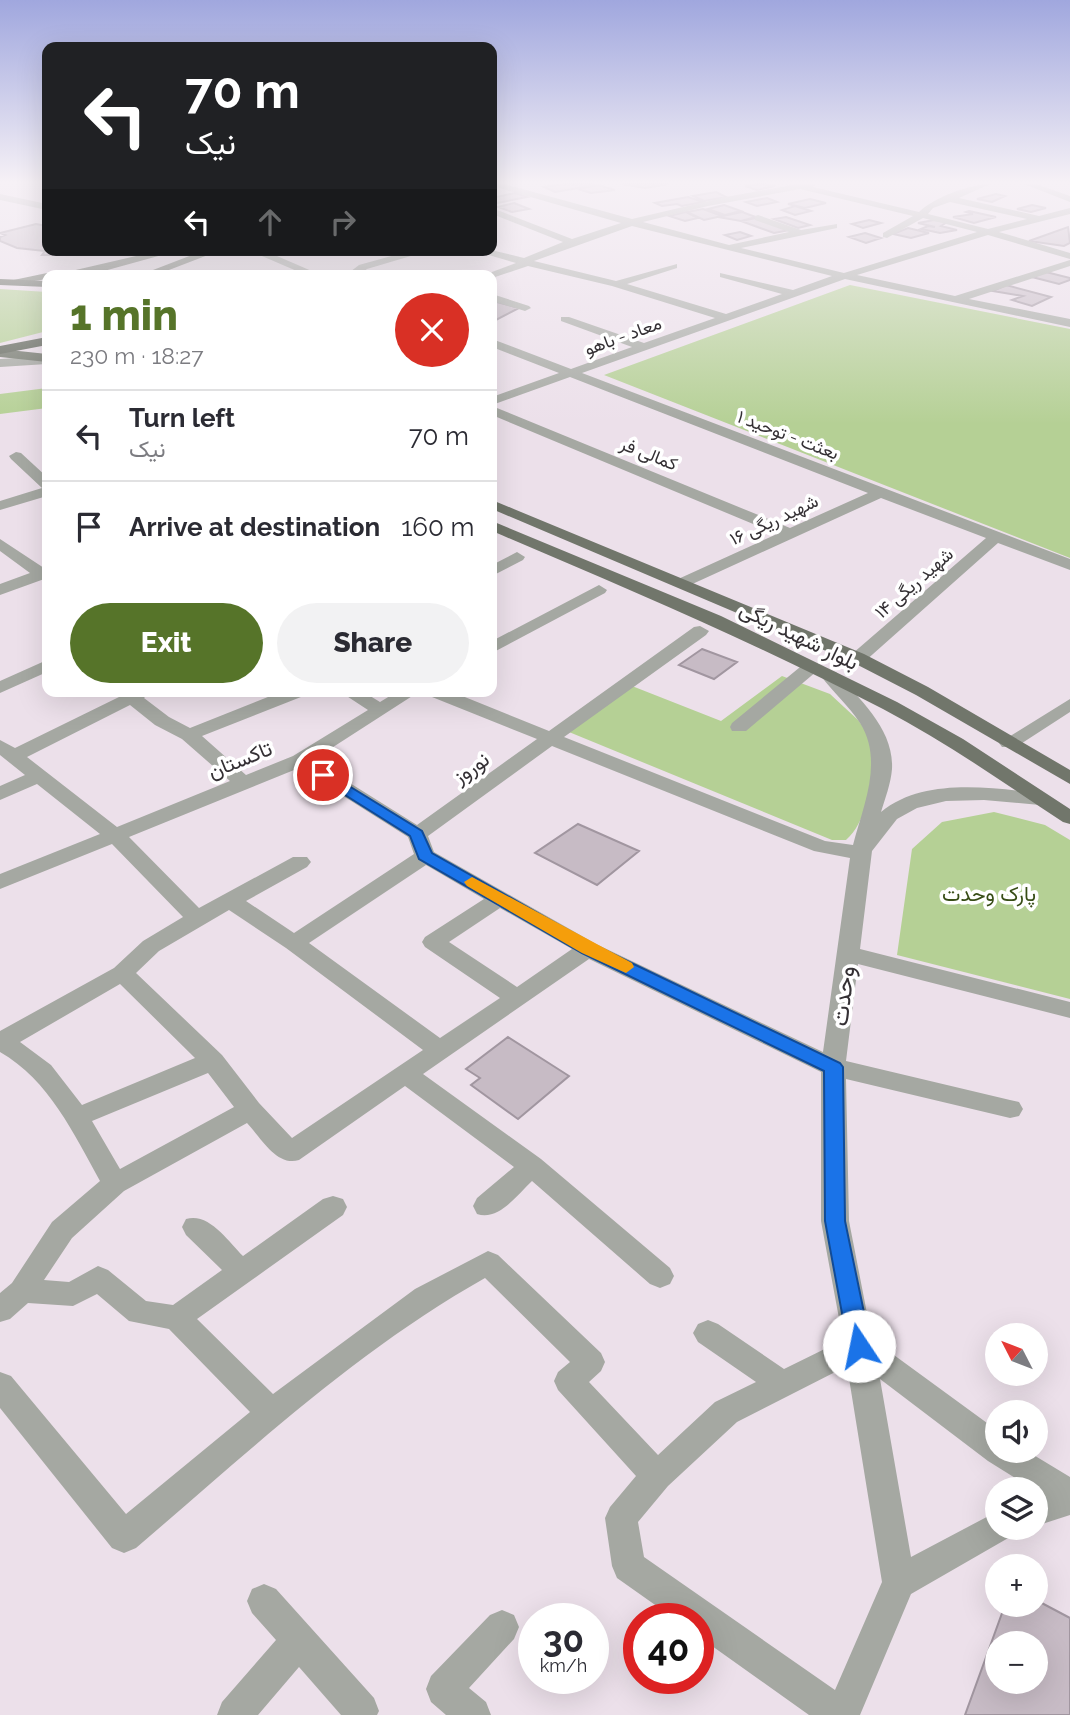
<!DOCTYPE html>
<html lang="en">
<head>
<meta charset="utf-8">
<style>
  :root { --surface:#fff; --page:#f2f2f3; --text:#2b2b33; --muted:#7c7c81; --line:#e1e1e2; --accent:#567429 }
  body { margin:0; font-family:Raleway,Vazirmatn,sans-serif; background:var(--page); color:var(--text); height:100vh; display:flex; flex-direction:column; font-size:26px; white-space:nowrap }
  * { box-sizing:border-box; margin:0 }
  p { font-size:23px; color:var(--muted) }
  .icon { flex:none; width:38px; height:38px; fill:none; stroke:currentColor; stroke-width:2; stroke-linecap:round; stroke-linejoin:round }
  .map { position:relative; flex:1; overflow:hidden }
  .side { position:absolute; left:42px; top:270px; width:455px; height:427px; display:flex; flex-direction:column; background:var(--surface); border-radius:14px; box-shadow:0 7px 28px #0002 }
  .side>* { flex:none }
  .hud { position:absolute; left:42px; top:42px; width:455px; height:214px; border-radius:14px; box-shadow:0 7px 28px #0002; background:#202124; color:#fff; overflow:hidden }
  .needle { width:46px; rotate:312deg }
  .controls { position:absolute; left:985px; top:1323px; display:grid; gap:14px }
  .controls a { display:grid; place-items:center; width:63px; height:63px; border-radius:50%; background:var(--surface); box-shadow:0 7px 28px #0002; font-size:35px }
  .speed { position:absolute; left:518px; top:1603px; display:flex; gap:14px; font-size:35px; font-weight:700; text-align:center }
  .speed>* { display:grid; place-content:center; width:91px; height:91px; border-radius:50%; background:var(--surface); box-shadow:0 7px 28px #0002; line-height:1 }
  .speed small { font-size:18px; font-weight:400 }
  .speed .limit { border:10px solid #d22; background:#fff; color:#111 }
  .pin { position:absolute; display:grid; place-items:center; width:60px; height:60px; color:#fff; margin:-30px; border:4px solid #fff; border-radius:50%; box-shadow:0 2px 7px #0007 }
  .me { position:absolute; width:77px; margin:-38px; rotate:349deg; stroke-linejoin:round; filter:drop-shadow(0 0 5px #0008) }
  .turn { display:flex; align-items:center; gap:24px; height:147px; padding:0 28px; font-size:32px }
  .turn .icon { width:91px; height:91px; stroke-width:2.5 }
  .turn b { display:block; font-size:49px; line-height:60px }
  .lanes { display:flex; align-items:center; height:66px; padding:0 28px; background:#0003; justify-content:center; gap:35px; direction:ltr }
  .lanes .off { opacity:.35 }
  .round { display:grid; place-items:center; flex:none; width:74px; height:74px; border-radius:37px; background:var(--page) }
  .head { display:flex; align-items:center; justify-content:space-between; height:119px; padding:0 28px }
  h1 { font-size:42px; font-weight:800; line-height:52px; color:var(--accent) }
  .action { display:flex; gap:14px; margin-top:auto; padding:14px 28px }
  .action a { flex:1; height:80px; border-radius:42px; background:var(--accent); color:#fff; font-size:28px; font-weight:800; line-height:80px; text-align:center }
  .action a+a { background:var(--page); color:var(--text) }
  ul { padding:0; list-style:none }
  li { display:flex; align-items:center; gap:21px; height:91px; padding:0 28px; border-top:2px solid var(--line) }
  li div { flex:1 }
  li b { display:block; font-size:26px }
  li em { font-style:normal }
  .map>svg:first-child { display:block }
</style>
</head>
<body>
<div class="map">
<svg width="1070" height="1715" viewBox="0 0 1070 1715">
  <rect width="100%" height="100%" fill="#ece0ea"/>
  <!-- green -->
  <path fill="#b5d095" d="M850,285L1070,329V558L604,375Z
    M0,289L47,292V331L0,343Z
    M47,388V408L0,414V394Z
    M782,676L830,694L858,720L874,742C871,774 871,818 846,840H832L569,732L632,686L721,721Z
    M994,812L1045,825L1070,840V999L897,955L912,849L942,822Z"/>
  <!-- building -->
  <path fill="#c7bbc5" stroke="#a196a0" stroke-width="2" fill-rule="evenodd" d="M563,184H593L596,185L555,192L544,187Z
    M622,184H669L645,188Z
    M757,184H766L775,186L757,190L745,186Z
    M598,185L615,190L591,193L578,189Z
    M716,192L726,197L704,201L693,196Z
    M515,193L527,197L492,204V198Z
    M996,194L1005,196L992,202L977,199Z
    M688,197L703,202L682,206L677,204L662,206L655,203Z
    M767,198L777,202L757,206L746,202Z
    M810,199L826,203L805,208L788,204Z
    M514,203L529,209L512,212L498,207Z
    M724,205L741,211L725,215L708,209Z
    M1032,205L1046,208L1031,212L1017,209Z
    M795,206L811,211L795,215L782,210Z
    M703,209L722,216L704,220L687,212Z
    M969,211L996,217L974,223L953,217L973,214L966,212Z
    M686,212L698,218L685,221L669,216Z
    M742,212L756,217L741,221L718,217Z
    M786,217L810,225L798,228L774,219Z
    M756,218L790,230L774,233L741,221Z
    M869,220L881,223L863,228L852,224Z
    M934,220L947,222L941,226L957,230L940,233L921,229L928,226L935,227L918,223Z
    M36,224L47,226V250H65L60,255H42L45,251L17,248L0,241V237L5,235L0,233Z
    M1068,227L1070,243L1064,246L1029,241Z
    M908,228L929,233L911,238L893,234Z
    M740,232L751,236L737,240L725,235Z
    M865,233L881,238L866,243L849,237Z
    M1046,272L1070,278V280L1059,284L1032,277Z
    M1006,285L1051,297L1032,306L1012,300L1023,296L993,291Z
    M493,301L519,308L492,322Z
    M702,649L737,662L714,679L679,665Z
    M578,824L639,851L597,885L535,853Z
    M508,1037L569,1076L518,1119L471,1085L480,1078L466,1069Z
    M1036,1600L1070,1618V1715H965L1005,1605H1036ZM998,1643H1036V1682H998Z"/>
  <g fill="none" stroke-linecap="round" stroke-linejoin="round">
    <!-- minor -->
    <path fill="#a5a8a2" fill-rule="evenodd" d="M492,184H504L632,219L726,197L797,184H816L813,187L919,212C933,198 970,184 990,184L959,198L1039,216L1070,208V214L999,232L1070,253V259L988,235L857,275L955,296L1070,260V266L969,299L1070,319V327L845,279L582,373L1070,559V570L998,543L864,662L858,663L849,658L852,654L986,538L881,498L688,586H676L674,583L676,580L777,534L492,415V406L790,528L868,493L570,377L492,405V397L559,373L492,347V339L571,369L632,347L561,321V317H569L644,343L715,318L612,286L528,266L492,278V275H484L516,263L472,250H491L524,258L563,242L492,214V208L572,239L621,223L492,186ZM800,189L913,216L883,233V237L887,238L923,218L977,232L844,273L741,248L837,228V224L801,230L758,215L755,216V220L789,232L729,245L643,222L708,206ZM950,202L1027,219L988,229L928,214L933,208ZM632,226L832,276L793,290L720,273V277L782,294L726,314L627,284L677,268V264L616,281L534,261Z
      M1024,184H1036L1070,196V202Z
      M0,194L47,204V210L0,200Z
      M248,250H263L321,275H306Z
      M413,250H431L367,269L359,275H346L359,265Z
      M492,294L529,306L531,308L525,311L492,301Z
      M47,356V364L0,367V359Z
      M16,452L21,453L47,477V496L0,510V501L42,488L11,459L9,456Z
      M0,539L44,568L47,567V578L0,595V584L30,573L0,551Z
      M517,552L525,557L523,560L492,576V565Z
      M599,585L607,590L605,593L492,653V641Z
      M700,626L709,631L706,635L564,737L825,841L853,845C863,806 884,761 860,723C849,706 833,692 821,676L830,671L836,672C860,700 894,729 892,769C891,783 885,799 881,812C924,777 990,788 1040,793L1047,795L1050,799L1047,803L1040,805L984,800L946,801L917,808L897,819L872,851L860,949L1070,1002V1018L858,964L846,1061L1010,1100L1019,1102L1023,1109L1019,1116L1010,1118L846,1079L849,1221L872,1339L998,1431V1451H1027L1070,1477V1515L1036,1526V1496L1041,1494L988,1461L880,1379L911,1557L998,1511V1528H1014L1010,1537L911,1594L860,1715H809L698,1636V1619H675L617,1578L612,1566L605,1518L610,1507L636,1476L558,1390L554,1381L558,1372L570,1362L485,1278C357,1350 247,1453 136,1548L124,1553L112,1548L0,1408V1372L11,1376L126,1514L250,1412L169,1329L129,1321L97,1294L73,1306L28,1303L10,1319L0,1322V1293L12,1283L52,1222L100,1181C74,1134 49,1080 0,1052V1031L114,968L143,941L183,917L112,844L0,889V874L100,834L37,784L0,800V786L25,775L0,755V740L15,748L119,697L114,691H146L148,694L144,698L169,717L190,728L283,691H309L306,695L202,736L246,775L293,756L368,710L339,691H362L380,702L398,691H420L313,760L417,825L537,739L427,695L424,691H450L549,731L694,627ZM130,705L155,725L182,739L230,781L117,827L27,757ZM552,746L814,851L850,858L823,1052L596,944L434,852L428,836ZM299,768L408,837L414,854L294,933L246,901L307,867L311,862L307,857H293L199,908L129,837ZM426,865L484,899L425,937L422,942L425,947L500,998L440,1038L309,943ZM500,908L572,949L517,987L449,942ZM229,910L286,948L423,1050L292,1138L259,1103L222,1055L136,973L159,951ZM589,959L821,1072V1221L843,1340L784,1369L718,1324L708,1320L698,1324L693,1333L698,1342L756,1382L715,1402L658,1455L589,1382L601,1371L605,1362L601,1353L498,1255L488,1251L415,1289L273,1394L197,1319L343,1215L347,1207L343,1199L333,1196L323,1199L243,1256C228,1241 209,1212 186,1219L182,1227L186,1235L222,1270L173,1305L146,1301L108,1270L98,1266L69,1282L44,1280L72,1238L124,1191L247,1123C261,1138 277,1167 299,1160L405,1086L514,1167L477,1198L473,1206L477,1214C499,1221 517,1195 532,1181L650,1284L660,1288L670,1284L674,1276L670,1268L541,1159L423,1074ZM120,984L195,1058L82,1105L51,1065L20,1042ZM208,1073L234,1107L120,1169L92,1121ZM847,1366L882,1582L835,1690L644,1557L638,1522L668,1486L737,1422Z
      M47,660V672L0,693V681Z
      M811,662L820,667L817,671L746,731H732L730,727L732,723L805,663Z
      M1070,699V712L1016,747H1002L999,743Z
      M264,1584L276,1589L374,1698L379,1711L377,1715H341L299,1667L258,1715H217L222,1702L276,1640L252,1613L247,1601L252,1589Z
      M502,1610L514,1615L519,1627L514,1639L469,1688L486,1702L491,1715H446L431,1702L426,1689L431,1676L490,1615Z"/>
    <!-- major -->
    <path fill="#71766b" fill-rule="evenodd" d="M162,250H180L104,271L54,275Z
      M205,250H221L156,275H140Z
      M47,273L52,275H47V279L9,285L4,282Z
      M0,349L47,354V362L0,357Z
      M492,500L864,654L928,687L1070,770V784L916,695L852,662L492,509Z
      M492,521L721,616L897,702L963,739L1070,809V824L1063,822C1004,783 946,742 883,709C756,643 624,587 492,531Z"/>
    <!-- highway -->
    <path fill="#5e6458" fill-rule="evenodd" d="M0,279L47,281V287L0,285Z
      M47,337V345L0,354V346Z"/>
  </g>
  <!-- sky -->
  <linearGradient id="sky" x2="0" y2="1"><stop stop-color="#a0a7de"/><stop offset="0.43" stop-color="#f6f1f6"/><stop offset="1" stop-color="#f6f1f6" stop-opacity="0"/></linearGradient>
  <rect width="1070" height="424" fill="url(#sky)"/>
  <!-- route -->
  <path fill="#1a73e8" stroke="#114b97" stroke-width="2" d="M323,770L422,831L432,853L594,945L840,1063L843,1067L845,1221L871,1346L867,1353L859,1356L852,1353L848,1346L825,1221L824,1071L582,953L419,859L410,836L318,778L316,775L318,772Z"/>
  <!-- slow -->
  <path fill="#f59e0b" d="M472,877L632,963L634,967L626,973L582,953L467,886L464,882Z"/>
  <g text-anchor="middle" stroke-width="7" stroke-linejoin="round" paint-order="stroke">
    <!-- far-street labels -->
    <g font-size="18" fill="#343034" stroke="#fff">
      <text transform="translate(623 336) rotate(-20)" y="6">معاد - باهو</text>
      <text transform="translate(788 435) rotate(21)" y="6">بعثت - توحید ۱</text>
      <text transform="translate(649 454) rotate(22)" y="6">کمالی فر</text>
      <text transform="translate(774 520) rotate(-25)" y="6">شهید ریگی ۱۶</text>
      <text transform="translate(914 583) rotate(-41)" y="6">شهید ریگی ۱۴</text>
    </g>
    <!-- street labels -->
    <g font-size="21" fill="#343034" stroke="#fff">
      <text transform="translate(799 636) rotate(26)" y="7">بلوار شهید ریگی</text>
      <text transform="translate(240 760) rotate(-22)" y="7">تاکستان</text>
      <text transform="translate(471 768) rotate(-35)" y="7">نوروز</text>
    </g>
    <!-- park labels -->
    <g font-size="21" fill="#374d16" stroke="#fff">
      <text x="989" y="901">پارک وحدت</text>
    </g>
    <!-- near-street labels -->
    <g font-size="24" fill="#343034" stroke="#fff">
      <text transform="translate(843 996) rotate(-83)" y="8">وحدت</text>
    </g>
  </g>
</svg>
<div class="controls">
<a><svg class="needle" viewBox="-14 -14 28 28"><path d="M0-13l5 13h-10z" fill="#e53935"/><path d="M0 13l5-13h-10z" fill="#7c7c81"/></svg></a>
<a><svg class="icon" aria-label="sound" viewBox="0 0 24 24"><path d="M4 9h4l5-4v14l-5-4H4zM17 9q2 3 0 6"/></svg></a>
<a><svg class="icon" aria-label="layers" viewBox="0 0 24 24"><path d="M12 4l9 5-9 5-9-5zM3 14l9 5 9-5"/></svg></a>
<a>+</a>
<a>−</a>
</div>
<div class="speed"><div>30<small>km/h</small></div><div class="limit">40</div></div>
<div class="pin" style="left:323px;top:775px;background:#d93025"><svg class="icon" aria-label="arrive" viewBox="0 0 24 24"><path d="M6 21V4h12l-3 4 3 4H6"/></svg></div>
<svg class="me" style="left:859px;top:1346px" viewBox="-20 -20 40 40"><circle r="19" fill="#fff"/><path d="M0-13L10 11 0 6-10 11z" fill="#1a73e8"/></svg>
<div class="hud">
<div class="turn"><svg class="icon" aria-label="left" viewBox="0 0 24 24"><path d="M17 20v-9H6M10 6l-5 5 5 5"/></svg><div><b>70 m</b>نیک</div></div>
<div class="lanes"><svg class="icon" aria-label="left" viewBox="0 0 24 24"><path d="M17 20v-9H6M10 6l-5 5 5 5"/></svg><svg class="icon off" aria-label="ahead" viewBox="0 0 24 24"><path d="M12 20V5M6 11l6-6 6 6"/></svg><svg class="icon off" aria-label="right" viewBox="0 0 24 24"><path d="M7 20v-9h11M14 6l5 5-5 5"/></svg></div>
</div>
<section class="side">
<div class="head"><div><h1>1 min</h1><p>230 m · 18:27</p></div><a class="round" style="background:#d93025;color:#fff"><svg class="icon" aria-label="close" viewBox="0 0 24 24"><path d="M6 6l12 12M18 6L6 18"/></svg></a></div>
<ul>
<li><svg class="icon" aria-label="left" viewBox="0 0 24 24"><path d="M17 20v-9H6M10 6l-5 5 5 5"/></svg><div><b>Turn left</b><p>نیک</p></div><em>70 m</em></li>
<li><svg class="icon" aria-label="arrive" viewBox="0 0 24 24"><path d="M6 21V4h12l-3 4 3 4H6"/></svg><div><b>Arrive at destination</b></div><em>160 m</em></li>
</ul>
<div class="action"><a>Exit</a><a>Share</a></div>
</section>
</div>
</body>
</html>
